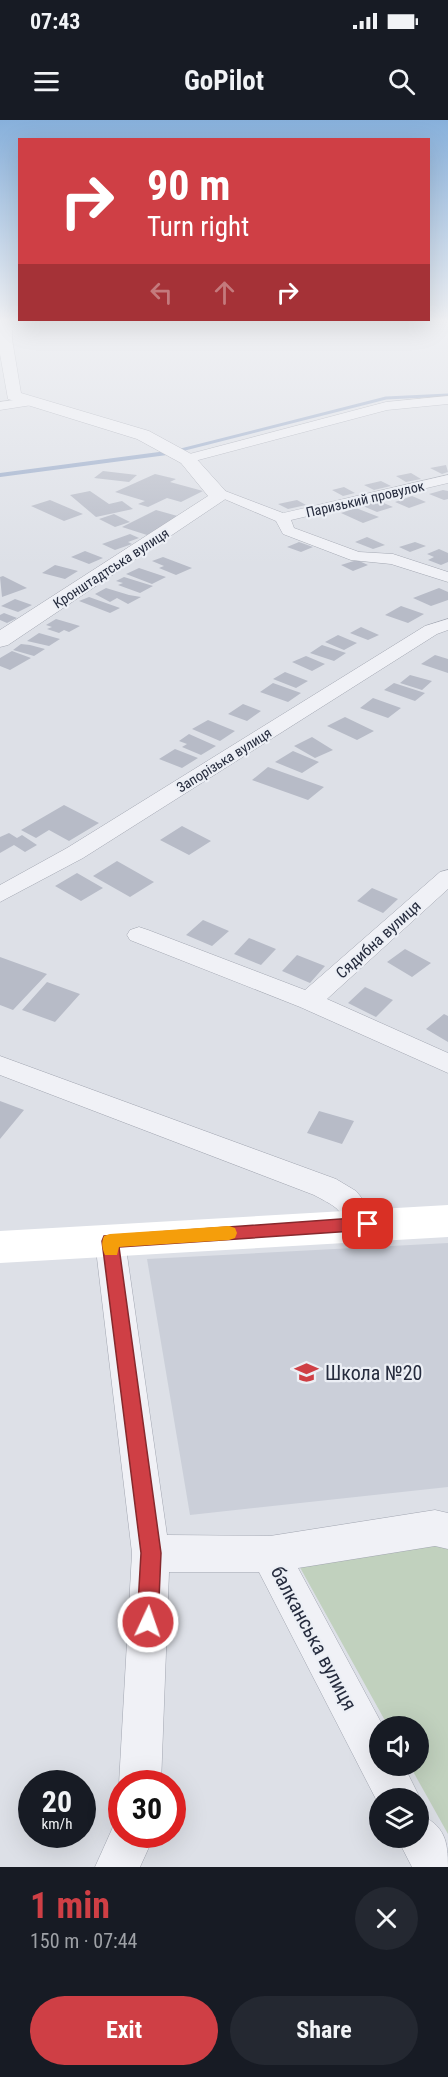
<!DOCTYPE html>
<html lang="en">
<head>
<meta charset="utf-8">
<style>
  :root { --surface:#171b24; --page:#242831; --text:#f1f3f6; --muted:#9ea1a6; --accent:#cf3f45 }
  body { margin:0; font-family:"Roboto Condensed",sans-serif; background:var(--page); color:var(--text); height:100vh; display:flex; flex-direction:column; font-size:22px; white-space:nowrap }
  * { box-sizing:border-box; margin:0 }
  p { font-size:20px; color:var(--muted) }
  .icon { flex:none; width:33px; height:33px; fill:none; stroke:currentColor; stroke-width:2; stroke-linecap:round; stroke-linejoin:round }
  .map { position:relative; height:1747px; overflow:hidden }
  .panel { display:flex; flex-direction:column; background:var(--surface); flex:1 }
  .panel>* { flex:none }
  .top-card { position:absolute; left:18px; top:18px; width:412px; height:183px; border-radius:0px; box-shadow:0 6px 24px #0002; background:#cf3f45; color:#fff; overflow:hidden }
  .fabs { position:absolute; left:369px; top:1596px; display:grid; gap:12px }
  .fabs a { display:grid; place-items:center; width:60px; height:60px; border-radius:50%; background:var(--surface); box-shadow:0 6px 24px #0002; font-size:30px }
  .speed { position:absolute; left:18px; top:1650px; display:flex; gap:12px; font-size:30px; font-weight:700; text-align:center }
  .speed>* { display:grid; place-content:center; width:78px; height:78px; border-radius:50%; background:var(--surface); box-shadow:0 6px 24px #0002; line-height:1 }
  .speed small { font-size:15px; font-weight:400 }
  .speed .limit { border:9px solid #d22; background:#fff; color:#111 }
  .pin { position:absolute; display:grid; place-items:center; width:51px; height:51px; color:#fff; margin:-26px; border-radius:12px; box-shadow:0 3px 9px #0006 }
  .me { position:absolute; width:66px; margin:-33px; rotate:3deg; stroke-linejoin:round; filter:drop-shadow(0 0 4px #0008) }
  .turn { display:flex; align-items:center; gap:21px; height:126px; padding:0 30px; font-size:27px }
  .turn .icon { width:78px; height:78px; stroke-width:2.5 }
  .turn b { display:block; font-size:42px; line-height:51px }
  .lanes { display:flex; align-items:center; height:57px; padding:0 30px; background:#0003; justify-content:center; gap:30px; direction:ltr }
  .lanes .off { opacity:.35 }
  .round { display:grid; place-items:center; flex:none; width:63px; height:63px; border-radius:32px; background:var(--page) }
  .summary { display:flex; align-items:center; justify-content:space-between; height:102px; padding:0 30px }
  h1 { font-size:36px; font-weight:700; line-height:45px; color:var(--accent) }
  .primary-button { display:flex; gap:12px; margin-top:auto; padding:12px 30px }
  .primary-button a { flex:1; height:69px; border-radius:36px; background:var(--accent); color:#fff; font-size:24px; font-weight:700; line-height:69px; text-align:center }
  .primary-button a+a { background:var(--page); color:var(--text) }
  .status { display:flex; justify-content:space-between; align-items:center; height:42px; padding:0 30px; background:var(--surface); direction:ltr }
  .status svg { height:16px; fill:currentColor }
  header { display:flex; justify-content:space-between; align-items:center; height:78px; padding:0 30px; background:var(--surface); font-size:27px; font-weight:700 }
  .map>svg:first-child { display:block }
</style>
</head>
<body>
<div class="status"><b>07:43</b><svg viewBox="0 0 49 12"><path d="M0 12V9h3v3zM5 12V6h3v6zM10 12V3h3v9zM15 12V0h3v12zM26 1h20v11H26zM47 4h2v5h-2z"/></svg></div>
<header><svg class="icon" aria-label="menu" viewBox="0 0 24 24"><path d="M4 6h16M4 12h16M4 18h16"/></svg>GoPilot<svg class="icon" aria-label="search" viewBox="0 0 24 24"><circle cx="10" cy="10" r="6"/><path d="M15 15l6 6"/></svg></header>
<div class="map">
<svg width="448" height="1747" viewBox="0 0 448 1747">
  <rect width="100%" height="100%" fill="#dde0e7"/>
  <!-- built -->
  <path fill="#cbcfd9" d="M448,1123V1367L190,1395L147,1139Z"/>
  <!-- green -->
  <path fill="#c1d1be" d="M427,1422L448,1426V1714L410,1646H418V1606H388L297,1442Z"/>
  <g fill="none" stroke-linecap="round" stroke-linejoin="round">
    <!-- stream-far1 -->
    <path stroke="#97a9c8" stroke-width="3" d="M173,332L386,278L448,275"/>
    <!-- stream -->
    <path stroke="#97a9c8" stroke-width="4" d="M0,355L182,331"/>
  </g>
  <!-- building -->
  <path fill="#b7bbc7" d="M446,345L448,352L442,354L430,348Z
    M103,351L137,355L129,362L94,358Z
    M411,353L421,359L406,362L396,356Z
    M155,354L176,359L170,362L203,371L181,382L167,378L148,387L138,384L145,381L115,372Z
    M381,361L391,366L374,370L364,365Z
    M344,367L355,373L343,376L332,370Z
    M443,370L448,371V379L444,380L429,374Z
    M90,371L109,384L122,381L133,389L96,397L70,375Z
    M412,376L426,382L409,388L395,382Z
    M50,380L83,394L64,401L31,386Z
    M297,380L306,385L288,389L278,384Z
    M379,381L393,387L377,392L363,386Z
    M356,388L379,397L363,403L341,393Z
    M156,390L181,397L147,415L122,407Z
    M114,394L130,402L115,407L99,399Z
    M130,414L139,418L128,422L132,424L115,430L102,424Z
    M367,417L385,425L373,429L355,422Z
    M299,422L313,427L301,432L287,427Z
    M415,422L426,426L410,432L399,427Z
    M439,429L448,433V442L441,445L428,440L434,437L427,434Z
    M85,431L103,438L89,444L71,437Z
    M163,437L192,448L176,455L159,448L164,446L152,441Z
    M357,440L368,445L353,451L341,445Z
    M55,445L78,451L65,459L42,453Z
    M139,448L166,457L152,464L126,454Z
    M3,456L27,468L2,477L0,457Z
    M124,457L153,466L140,473L118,465L123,463L116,461Z
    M106,468L129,475L141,477L128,484L117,478L110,482L95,474Z
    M439,468L448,472V480L431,486L413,478Z
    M89,477L120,488L110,493L79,481Z
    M15,479L32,485L18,492L1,486Z
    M401,486L424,494L408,503L385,495Z
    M4,493L17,498L7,503L0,500V495Z
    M56,499L80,506L69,512L64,510L59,513L47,509L52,507L46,505Z
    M361,507L379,515L368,520L350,513Z
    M39,513L60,519L49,526L27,521Z
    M338,515L357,523L344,530L325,522Z
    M21,524L30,525L45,529L34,536L13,530Z
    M322,525L346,533L334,541L310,533Z
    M12,531L31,538L10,550L0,546V538Z
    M435,535L448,539V553L421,544Z
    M306,536L325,544L312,551L292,542Z
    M285,552L308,561L296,568L273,559Z
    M410,555L432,561L422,570L400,563Z
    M273,563L301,573L288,582L260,572Z
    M394,563L425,573L415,581L384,570Z
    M373,578L401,588L388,598L360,588Z
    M243,584L261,591L247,601L228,594Z
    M345,597L374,611L357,620L327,606Z
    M208,600L235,611L220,621L192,609Z
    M189,614L216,626L201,635L182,627L187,624L179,621Z
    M312,617L333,630L315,638L294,626Z
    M175,629L198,638L182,648L159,639Z
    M293,631L319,642L302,653L275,642Z
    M268,647L324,667L308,680L252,660Z
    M64,685L99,703L69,721L49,710L36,718L21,710Z
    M182,706L211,721L189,735L160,720Z
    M9,713L17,718L22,715L37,725L25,732L14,725L0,733V717Z
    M117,741L154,762L130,777L93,756Z
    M77,753L103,768L81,781L55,766Z
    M372,768L398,779L383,793L357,781Z
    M203,800L229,811L212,826L186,815Z
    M249,818L276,829L261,845L234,834Z
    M405,829L431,843L412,857L387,842Z
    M297,835L325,846L310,863L282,851Z
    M0,837L47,854L13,890L0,885Z
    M47,862L80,874L55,902L22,890Z
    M365,867L393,880L376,897L348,883Z
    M444,894L448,896V922L426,909Z
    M0,981L24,990L0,1019Z
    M319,991L354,1001L342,1024L307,1013Z"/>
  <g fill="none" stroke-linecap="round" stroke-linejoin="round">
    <defs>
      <path id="minor" d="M448,276V284L387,290L187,343L180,339L182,336L386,282Z
        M28,278L34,282L32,285L0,290V282Z
        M448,355V363L291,400L294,408L359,432L393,434L448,452V462L391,444L351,440L283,414L276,401L208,372L215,368L220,369L283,393Z
        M448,499V510L437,514L83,738L0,782V765L67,728L425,506Z
        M448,750V769L327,879L448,933V953L300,887L130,820L127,815L130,810L139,807L148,810L305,870L440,752Z
        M0,936L336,1059L356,1071L383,1104L379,1113C356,1120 350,1102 336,1088C330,1083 321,1079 314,1075L0,955Z
        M110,1109L121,1112L125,1121L167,1415L270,1416L435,1390L448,1393V1429L435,1426L298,1448L383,1606H380V1646H404L420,1678L418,1681V1678H380V1687L259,1452H169L161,1664H122V1671L119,1664L132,1433L95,1121L99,1112Z
        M418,1694C445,1705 448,1721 448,1747H412L397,1718H418Z
        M122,1697V1714H155L140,1747H95L117,1698Z"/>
      <path id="tertiary" d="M0,201H13L12,219L21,273L149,311L193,335L230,376L8,525L0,527V510L208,376L181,343L137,319L8,279L0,234Z"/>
    </defs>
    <!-- minor casing -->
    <use href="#minor" stroke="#a2a6b1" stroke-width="1"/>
    <!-- tertiary casing -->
    <use href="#tertiary" stroke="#a2a6b1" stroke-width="1"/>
    <!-- minor -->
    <use href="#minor" fill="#f0f1f6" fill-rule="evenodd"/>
    <!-- tertiary -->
    <use href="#tertiary" fill="#f0f1f6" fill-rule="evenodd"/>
    <!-- secondary -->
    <path fill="#fff" fill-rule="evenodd" d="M448,1085V1117L0,1143V1111Z"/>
  </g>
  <!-- sky -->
  <linearGradient id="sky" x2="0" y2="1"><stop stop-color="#87b0db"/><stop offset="0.45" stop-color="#f0f1f4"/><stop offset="1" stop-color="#f0f1f4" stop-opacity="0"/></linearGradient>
  <rect width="448" height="445" fill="url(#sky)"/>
  <!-- route -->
  <path fill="#cf3f45" stroke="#87292d" stroke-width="1.5" d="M368,1097L376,1104L368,1110L119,1127L161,1433L158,1502L155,1510L148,1513L140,1510L137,1502L141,1433L102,1121L104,1116Z"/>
  <!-- slow -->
  <path fill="#f59e0b" d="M229,1106L235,1108L237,1113L235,1118L229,1120L119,1127L117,1135H105C102,1128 101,1123 104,1116L110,1114Z"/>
  <!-- icons -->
  <defs>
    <symbol id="school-bare" viewBox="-9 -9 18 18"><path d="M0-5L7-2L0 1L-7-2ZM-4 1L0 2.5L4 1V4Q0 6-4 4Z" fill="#cf3f45" stroke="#eceff5" stroke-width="2.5" paint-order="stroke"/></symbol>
  </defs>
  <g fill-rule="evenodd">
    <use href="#school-bare" x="290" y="1236" width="33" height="33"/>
  </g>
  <g text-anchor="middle" stroke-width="4.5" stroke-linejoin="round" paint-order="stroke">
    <!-- far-street labels -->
    <g font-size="14" fill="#262c3e" stroke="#eceff5">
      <text transform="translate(365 379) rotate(-13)" y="5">Паризький провулок</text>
      <text transform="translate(111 448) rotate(-33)" y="5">Кронштадтська вулиця</text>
      <text transform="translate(224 640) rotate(-32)" y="5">Запорізька вулиця</text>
    </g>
    <!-- street labels -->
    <g font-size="16" fill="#262c3e" stroke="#eceff5">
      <text transform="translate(378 819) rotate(-42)" y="6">Сядибна вулиця</text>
    </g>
    <!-- near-poi labels -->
    <g font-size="20" fill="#262c3e" stroke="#eceff5" text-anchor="start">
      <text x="325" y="1260">Школа №20</text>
    </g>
    <!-- near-street labels -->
    <g font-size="20" fill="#262c3e" stroke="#eceff5">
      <text transform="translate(314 1518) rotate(62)" y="7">балканська вулиця</text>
    </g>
  </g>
</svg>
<div class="fabs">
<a><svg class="icon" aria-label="sound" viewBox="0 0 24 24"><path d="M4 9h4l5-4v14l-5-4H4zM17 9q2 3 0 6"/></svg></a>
<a><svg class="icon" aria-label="layers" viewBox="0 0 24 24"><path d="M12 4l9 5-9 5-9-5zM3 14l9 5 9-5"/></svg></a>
</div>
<div class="speed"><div>20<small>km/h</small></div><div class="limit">30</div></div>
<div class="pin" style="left:368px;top:1104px;background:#d93025"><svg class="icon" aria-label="arrive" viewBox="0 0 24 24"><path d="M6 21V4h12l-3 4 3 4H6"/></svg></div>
<svg class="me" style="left:148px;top:1502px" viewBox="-20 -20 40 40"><circle r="17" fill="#cf3f45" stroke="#fff" stroke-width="3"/><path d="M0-11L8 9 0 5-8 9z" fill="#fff"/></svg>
<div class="top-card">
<div class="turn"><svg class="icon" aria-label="right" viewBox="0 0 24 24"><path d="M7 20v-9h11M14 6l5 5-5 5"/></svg><div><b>90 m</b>Turn right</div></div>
<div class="lanes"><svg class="icon off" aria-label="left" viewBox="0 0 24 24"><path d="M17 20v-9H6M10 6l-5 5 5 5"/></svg><svg class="icon off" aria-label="ahead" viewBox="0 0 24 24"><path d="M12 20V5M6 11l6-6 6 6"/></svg><svg class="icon" aria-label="right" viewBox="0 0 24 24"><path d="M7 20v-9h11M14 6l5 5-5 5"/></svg></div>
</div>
</div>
<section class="panel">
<div class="summary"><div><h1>1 min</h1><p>150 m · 07:44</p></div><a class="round"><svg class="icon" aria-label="close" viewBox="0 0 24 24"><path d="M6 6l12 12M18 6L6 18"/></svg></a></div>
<div class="primary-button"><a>Exit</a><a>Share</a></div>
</section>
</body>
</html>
